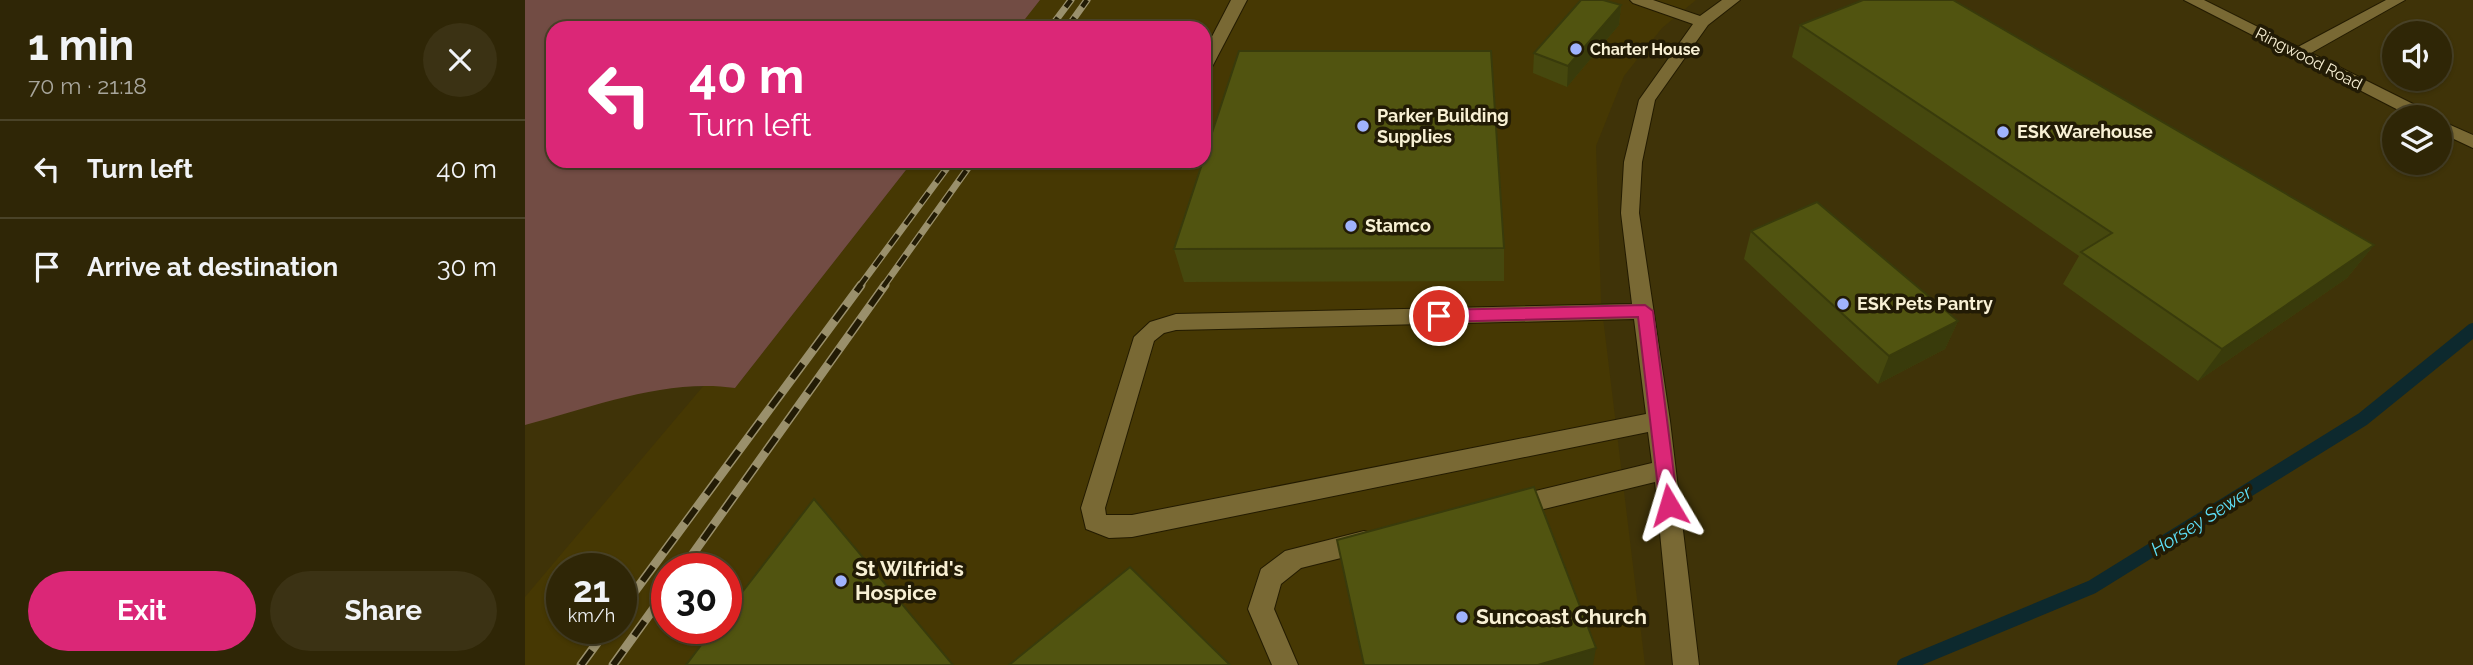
<!DOCTYPE html>
<html lang="en">
<head>
<meta charset="utf-8">
<style>
  :root { --surface:#2f2606; --page:#3b3214; --text:#f1f3f6; --muted:#a7a59b; --line:#4a4328; --accent:#db2777 }
  body { margin:0; font-family:Raleway,sans-serif; background:var(--page); color:var(--text); height:100vh; display:flex; flex-direction:column; font-size:26px; white-space:nowrap }
  * { box-sizing:border-box; margin:0 }
  p { font-size:23px; color:var(--muted) }
  .icon { flex:none; width:38px; height:38px; fill:none; stroke:currentColor; stroke-width:2; stroke-linecap:round; stroke-linejoin:round }
  .map { position:relative; flex:1; overflow:hidden }
  .side { display:flex; flex-direction:column; background:var(--surface); width:525px }
  .side>* { flex:none }
  .hud { position:absolute; left:21px; top:21px; width:665px; height:147px; border-radius:21px; box-shadow:0 2px 5px #0004,0 0 0 2px var(--line); background:#db2777; color:#fff; overflow:hidden }
  .buttons { position:absolute; left:1857px; top:21px; display:grid; gap:14px }
  .buttons a { display:grid; place-items:center; width:70px; height:70px; border-radius:50%; background:var(--surface); box-shadow:0 2px 5px #0004,0 0 0 2px var(--line); font-size:35px }
  .speed { position:absolute; left:21px; top:553px; display:flex; gap:14px; font-size:35px; font-weight:700; text-align:center }
  .speed>* { display:grid; place-content:center; width:91px; height:91px; border-radius:50%; background:var(--surface); box-shadow:0 2px 5px #0004,0 0 0 2px var(--line); line-height:1 }
  .speed small { font-size:18px; font-weight:400 }
  .speed .limit { border:10px solid #d22; background:#fff; color:#111 }
  .pin { position:absolute; display:grid; place-items:center; width:60px; height:60px; color:#fff; margin:-30px; border:4px solid #fff; border-radius:50%; box-shadow:0 2px 7px #0007 }
  .me { position:absolute; width:77px; margin:-38px; rotate:353deg; stroke-linejoin:round; filter:drop-shadow(0 0 5px #0008) }
  .turn { display:flex; align-items:center; gap:24px; height:147px; padding:0 28px; font-size:32px }
  .turn .icon { width:91px; height:91px; stroke-width:2.5 }
  .turn b { display:block; font-size:49px; line-height:60px }
  .round { display:grid; place-items:center; flex:none; width:74px; height:74px; border-radius:37px; background:var(--page) }
  .head { display:flex; align-items:center; justify-content:space-between; height:119px; padding:0 28px }
  h1 { font-size:42px; font-weight:700; line-height:52px }
  .action { display:flex; gap:14px; margin-top:auto; padding:14px 28px }
  .action a { flex:1; height:80px; border-radius:42px; background:var(--accent); color:#fff; font-size:28px; font-weight:700; line-height:80px; text-align:center }
  .action a+a { background:var(--page); color:var(--text) }
  ul { padding:0; list-style:none }
  li { display:flex; align-items:center; gap:21px; height:98px; padding:0 28px; border-top:2px solid var(--line) }
  li div { flex:1 }
  li b { display:block; font-size:26px }
  li em { font-style:normal }
  main { display:flex; flex:1; min-height:0 }
  .map>svg:first-child { display:block }
</style>
</head>
<body>
<main>
<section class="side">
<div class="head"><div><h1>1 min</h1><p>70 m · 21:18</p></div><a class="round"><svg class="icon" aria-label="close" viewBox="0 0 24 24"><path d="M6 6l12 12M18 6L6 18"/></svg></a></div>
<ul>
<li><svg class="icon" aria-label="left" viewBox="0 0 24 24"><path d="M17 20v-9H6M10 6l-5 5 5 5"/></svg><div><b>Turn left</b></div><em>40 m</em></li>
<li><svg class="icon" aria-label="arrive" viewBox="0 0 24 24"><path d="M6 21V4h12l-3 4 3 4H6"/></svg><div><b>Arrive at destination</b></div><em>30 m</em></li>
</ul>
<div class="action"><a>Exit</a><a>Share</a></div>
</section>
<div class="map">
<svg width="1948" height="665" viewBox="0 0 1948 665">
  <rect width="100%" height="100%" fill="#3f3308"/>
  <!-- built -->
  <path fill="#463803" fill-rule="evenodd" d="M515,0H1171L1137,28L1099,76L1071,146L1076,301L1120,665H0V597L180,384L210,388L388,161H679V28H493ZM37,569H96V628H37ZM142,569H201V628H142Z"/>
  <!-- green -->
  <path fill="#724c44" d="M0,0H515L493,28H28V161H388L210,388C141,378 67,407 0,425Z"/>
  <g fill="none" stroke-linecap="round" stroke-linejoin="round">
    <!-- stream -->
    <path stroke="#0d292e" stroke-width="14" d="M1379,665L1567,587L1838,419L1948,330"/>
    <defs>
      <path id="minor" d="M706,0H722L687,67L679,72V52Z
        M1105,0H1128L1175,16L1197,0H1215L1183,25L1130,100L1117,162L1114,213L1145,421L1174,665H1148L1130,482L986,517L978,514L974,507L978,500L986,497L1127,463L1123,432L607,537L584,538L561,529L556,508L609,337L625,322L651,314L1107,304L1096,213L1099,162L1114,100L1168,24L1108,3ZM1109,319L1121,414L607,515H581L580,508L629,341L639,333L651,330Z
        M1659,0H1679L1773,47L1861,0H1880L1786,53L1906,113L1909,117H1887Z
        M1914,120L1948,135V148L1914,132Z
        M839,531L848,534L851,542L848,550L776,568L756,584L749,609L773,665H747L723,609L736,569L760,551Z"/>
    </defs>
    <!-- minor casing -->
    <use href="#minor" stroke="#231b00" stroke-width="2"/>
    <!-- minor -->
    <use href="#minor" fill="#796934" fill-rule="evenodd"/>
    <defs>
      <path id="rail-far1" d="M525,28L546,0
        M542,28L562,0
        M334,287L427,161
        M358,287L448,161"/>
      <path id="rail" d="M157,569L360,285
        M96,610L336,285
        M56,665L83,628
        M88,665L142,590"/>
    </defs>
    <!-- rail-far1 casing -->
    <use href="#rail-far1" stroke="#9a906c" stroke-width="7"/>
    <!-- rail casing -->
    <use href="#rail" stroke="#9a906c" stroke-width="9"/>
    <!-- rail-far1 -->
    <use href="#rail-far1" stroke="#221b05" stroke-width="4.5" stroke-dasharray="13" stroke-linecap="butt"/>
    <!-- rail -->
    <use href="#rail" stroke="#221b05" stroke-width="6" stroke-dasharray="18" stroke-linecap="butt"/>
  </g>
  <!-- wall -->
  <path fill="#46480e" d="M1096,5L1094,25L1042,87L1008,73L1009,53Z
    M1275,25L1849,245L1822,278L1673,381L1538,284L1554,256L1267,57Z
    M1226,231L1433,321L1420,349L1353,384L1219,259Z
    M979,248V281L659,282L649,249Z"/>
  <!-- shaded-wall -->
  <path fill="#393b0b" d="M1096,5L1094,25L1042,87L1043,66Z
    M1849,245L1822,278L1673,381L1697,349Z
    M1433,321L1420,349L1353,384L1364,356Z
    M1071,648L1068,665H1013Z"/>
  <!-- building -->
  <path fill="#515410" stroke="#393b0b" stroke-width="2" d="M1056,0H1078L1096,5L1043,66L1009,53Z
    M1338,0H1428L1849,245L1697,349L1556,252L1587,233L1275,25Z
    M714,51H966L979,248L649,249L678,161H679V157Z
    M1292,202L1433,321L1364,356L1226,231Z
    M1009,487L1071,648L1013,665H839L812,540Z
    M289,499L428,665H161L189,628H201V613Z
    M605,567L705,665H484Z"/>
  <!-- route -->
  <path fill="#db2777" stroke="#8e194d" stroke-width="2" d="M1120,305L1128,311L1153,505L1151,510L1144,512L1138,510L1135,505L1113,317L914,322L907,316L914,310Z"/>
  <!-- markers -->
  <g fill="#a0b3fd" stroke="#221b05" stroke-width="2.5">
    <circle cx="1051" cy="49" r="7"/>
    <circle cx="838" cy="126" r="7"/>
    <circle cx="1478" cy="132" r="7"/>
    <circle cx="826" cy="226" r="7"/>
    <circle cx="1318" cy="304" r="7"/>
    <circle cx="316" cy="581" r="7"/>
    <circle cx="937" cy="617" r="7"/>
  </g>
  <g text-anchor="middle" stroke-width="7" stroke-linejoin="round" paint-order="stroke">
    <!-- far-poi labels -->
    <g font-size="16" font-weight="bold" fill="#f8f0d4" stroke="#221b05" text-anchor="start">
      <text x="1065" y="55">Charter House</text>
    </g>
    <!-- far-street labels -->
    <g font-size="16" fill="#f8f0d4" stroke="#221b05">
      <text transform="translate(1784 58) rotate(27)" y="6">Ringwood Road</text>
    </g>
    <!-- poi labels -->
    <g font-size="18" font-weight="bold" fill="#f8f0d4" stroke="#221b05" text-anchor="start">
      <text x="852" y="122">Parker Building<tspan x="852" dy="21">Supplies</tspan></text>
      <text x="1492" y="138">ESK Warehouse</text>
      <text x="840" y="232">Stamco</text>
      <text x="1332" y="310">ESK Pets Pantry</text>
    </g>
    <!-- water labels -->
    <g font-size="19" font-style="italic" fill="#5ddef6" stroke="#221b05">
      <text transform="translate(1676 520) rotate(-32)" y="7">Horsey Sewer</text>
    </g>
    <!-- near-poi labels -->
    <g font-size="21" font-weight="bold" fill="#f8f0d4" stroke="#221b05" text-anchor="start">
      <text x="330" y="576">St Wilfrid's<tspan x="330" dy="24">Hospice</tspan></text>
      <text x="951" y="624">Suncoast Church</text>
    </g>
  </g>
</svg>
<div class="buttons">
<a><svg class="icon" aria-label="sound" viewBox="0 0 24 24"><path d="M4 9h4l5-4v14l-5-4H4zM17 9q2 3 0 6"/></svg></a>
<a><svg class="icon" aria-label="layers" viewBox="0 0 24 24"><path d="M12 4l9 5-9 5-9-5zM3 14l9 5 9-5"/></svg></a>
</div>
<div class="speed"><div>21<small>km/h</small></div><div class="limit">30</div></div>
<div class="pin" style="left:914px;top:316px;background:#d93025"><svg class="icon" aria-label="arrive" viewBox="0 0 24 24"><path d="M6 21V4h12l-3 4 3 4H6"/></svg></div>
<svg class="me" style="left:1144px;top:505px" viewBox="-20 -20 40 40"><path d="M0-17L14 15 0 8-14 15z" fill="#db2777" stroke="#fff" stroke-width="4"/></svg>
<div class="hud">
<div class="turn"><svg class="icon" aria-label="left" viewBox="0 0 24 24"><path d="M17 20v-9H6M10 6l-5 5 5 5"/></svg><div><b>40 m</b>Turn left</div></div>
</div>
</div>
</main>
</body>
</html>
